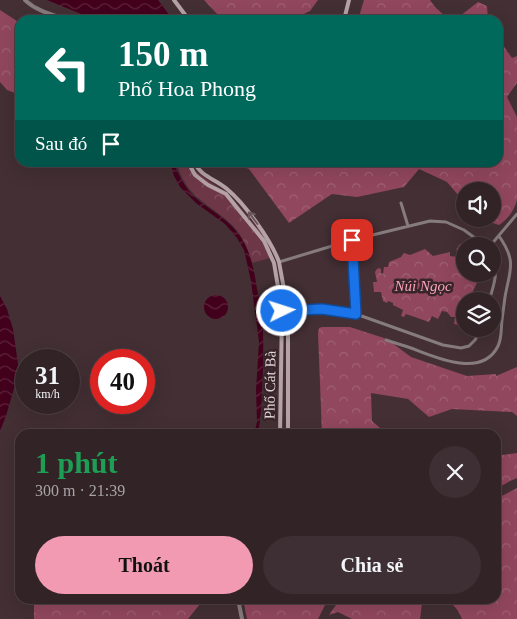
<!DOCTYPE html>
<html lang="vi">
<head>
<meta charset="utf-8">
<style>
  :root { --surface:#322327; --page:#3d2f33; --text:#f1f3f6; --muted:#a8a4a7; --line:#4d4044; --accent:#f19ab1 }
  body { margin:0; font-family:Georgia,serif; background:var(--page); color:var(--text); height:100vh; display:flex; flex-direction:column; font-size:19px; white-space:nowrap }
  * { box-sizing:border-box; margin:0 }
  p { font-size:16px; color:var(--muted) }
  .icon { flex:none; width:28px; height:28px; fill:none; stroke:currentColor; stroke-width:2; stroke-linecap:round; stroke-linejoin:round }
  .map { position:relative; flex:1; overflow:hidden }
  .side { position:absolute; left:15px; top:429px; width:486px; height:175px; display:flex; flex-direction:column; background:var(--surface); border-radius:15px; box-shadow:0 5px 20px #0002,0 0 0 1px var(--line) }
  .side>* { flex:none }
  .guide { position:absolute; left:15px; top:15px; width:488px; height:152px; border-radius:15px; box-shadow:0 5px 20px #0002,0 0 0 1px var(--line); background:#00695c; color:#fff; overflow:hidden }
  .buttons { position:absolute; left:456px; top:182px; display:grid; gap:10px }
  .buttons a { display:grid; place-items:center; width:45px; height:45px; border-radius:50%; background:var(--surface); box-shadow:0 5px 20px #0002,0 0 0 1px var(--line); font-size:25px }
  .speed { position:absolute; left:15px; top:349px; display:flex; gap:10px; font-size:25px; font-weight:700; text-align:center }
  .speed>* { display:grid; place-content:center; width:65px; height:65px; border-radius:50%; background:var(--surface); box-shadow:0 5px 20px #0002,0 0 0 1px var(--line); line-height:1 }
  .speed small { font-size:12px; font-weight:400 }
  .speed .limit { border:8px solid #d22; background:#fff; color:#111 }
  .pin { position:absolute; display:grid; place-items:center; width:42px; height:42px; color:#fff; margin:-21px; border-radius:10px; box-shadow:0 2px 8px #0006 }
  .me { position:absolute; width:55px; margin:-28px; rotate:86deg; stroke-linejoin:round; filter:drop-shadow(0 0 4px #0008) }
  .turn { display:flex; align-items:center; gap:18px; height:105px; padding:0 20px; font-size:22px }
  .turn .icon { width:65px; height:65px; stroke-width:2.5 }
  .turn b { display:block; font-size:35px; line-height:42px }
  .then { display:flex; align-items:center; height:48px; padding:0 20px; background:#0003; gap:10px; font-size:19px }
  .round { display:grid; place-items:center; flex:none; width:52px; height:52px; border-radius:26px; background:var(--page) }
  .headline { display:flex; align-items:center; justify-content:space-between; height:85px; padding:0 20px }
  h1 { font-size:30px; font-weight:600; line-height:38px; color:#1e9e55 }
  .primary-button { display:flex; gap:10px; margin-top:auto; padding:10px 20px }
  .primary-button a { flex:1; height:58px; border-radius:30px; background:var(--accent); color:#111; font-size:20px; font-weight:600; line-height:58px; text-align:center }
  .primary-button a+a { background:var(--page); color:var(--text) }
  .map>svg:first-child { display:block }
</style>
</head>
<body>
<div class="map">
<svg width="517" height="619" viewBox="0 0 517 619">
  <defs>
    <pattern id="forest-crowns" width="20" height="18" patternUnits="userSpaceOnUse" patternTransform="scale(1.25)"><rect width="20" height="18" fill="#91475e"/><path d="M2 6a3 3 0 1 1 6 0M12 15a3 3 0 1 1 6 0" fill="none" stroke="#a06174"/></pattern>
    <pattern id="park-crowns" width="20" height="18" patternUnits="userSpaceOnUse" patternTransform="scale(1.25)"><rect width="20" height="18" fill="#6e3748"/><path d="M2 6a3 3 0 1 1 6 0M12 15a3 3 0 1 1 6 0" fill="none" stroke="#825362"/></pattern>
    <pattern id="water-waves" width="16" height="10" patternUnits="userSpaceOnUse" patternTransform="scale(1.25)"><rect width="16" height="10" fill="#43001c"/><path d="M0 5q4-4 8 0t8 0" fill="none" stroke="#5e243c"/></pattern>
  </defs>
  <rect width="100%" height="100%" fill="#432f34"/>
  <!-- forest -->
  <path fill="url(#forest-crowns)" d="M204,0H318L310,11L291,20H229L220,17Z
    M364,0H430L435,7L446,17L460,16L478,2L487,6L488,20H358Z
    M0,10L20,23V95L7,90L0,82Z
    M498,38L512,58L517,56V83L507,97L517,117V200C514,211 508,219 499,225L480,219H492V191H465V203L447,182L419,169L404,187L357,197L332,194L289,223L249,169L235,163L498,162Z
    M460,244L465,247V274H488L484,277L481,278C474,284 476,290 469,296V298L477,301H465V322L458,325L454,324L455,317H451L447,312L442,311L438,319L432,316L429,322L406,314L404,317L401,316L403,310L393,305V303L388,301L387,303L383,301L381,292H374L373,282H377L375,272L377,269L379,268L381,269V273L383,274L384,267H388L389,262L401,257L404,253L410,255L425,249L433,256L450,252V256L457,257L459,251L456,250Z
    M322,327H350L384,338L391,342L411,357L467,376L496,374V376L517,367V416L512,412L452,409L429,417L408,399L371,393L372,421L387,434H322L318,333L319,328Z
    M517,453V478L510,481L496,489V456Z
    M517,488V619H462C459,610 452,602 443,599H496V499Z
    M34,599H204L188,619H34Z
    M243,599H328L318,619H247Z
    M349,599L375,604L378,599H427L422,603L420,619H352L338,612L329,615L336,605Z"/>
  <!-- park -->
  <path fill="url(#park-crowns)" d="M177,163H189L188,168L197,172L213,184L228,193L263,235L269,244L273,257L252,263C248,248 242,234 230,223C207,202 185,196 177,163Z"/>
  <!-- water -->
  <path fill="url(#water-waves)" d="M47,0H158L173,20H96Z
    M170,163H174C180,179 188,193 202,203C214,212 228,220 237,232C250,248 254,269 257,289C259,299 261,309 262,319C264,336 263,352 263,369C262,391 262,412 258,434H254L257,422L256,390L259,342L251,281L244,250L237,238L225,224L196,203L180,187L174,176Z
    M204 307a12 12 0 1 1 24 0a12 12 0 1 1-24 0Z
    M0,296L7,309L13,329L19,371L6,416L0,431Z"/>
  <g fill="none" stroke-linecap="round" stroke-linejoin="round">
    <!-- minor -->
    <path stroke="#867b7e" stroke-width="3" d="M401,203L408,226
      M352,240L356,314
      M490,246L517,214
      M279,262L352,240L430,221L446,222L464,230L486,246
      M489,301C494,284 499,273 492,255
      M288,311L322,309L356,314L443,345L461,348L469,346L475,340L481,329
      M386,340C394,343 403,345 411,348C435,357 482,379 498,346C502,338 501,328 502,320C503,312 504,305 505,297C510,269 517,262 499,236"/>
    <!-- tertiary -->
    <path stroke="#867b7e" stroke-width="4" d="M25,0C36,11 54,15 68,20
      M238,599L242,619"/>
    <!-- secondary -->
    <path stroke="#b4a2a6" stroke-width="4" d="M174,0L189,20
      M344,20L349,0
      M188,162L195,175L208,185L226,194L238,209L264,241L274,263L282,311L280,434
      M194,162C201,177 216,179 227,189C245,204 271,240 279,262L288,311V434"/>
  </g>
  <!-- one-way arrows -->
  <defs><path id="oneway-shaft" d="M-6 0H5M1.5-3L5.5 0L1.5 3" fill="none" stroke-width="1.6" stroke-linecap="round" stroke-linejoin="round" transform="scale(1.25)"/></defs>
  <use stroke="#6a575c" href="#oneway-shaft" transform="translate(253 218) rotate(-127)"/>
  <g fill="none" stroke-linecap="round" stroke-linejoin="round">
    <defs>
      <path id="route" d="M282,311L322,309L356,314L352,240"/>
    </defs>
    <!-- route casing -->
    <use href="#route" stroke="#114b97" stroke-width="12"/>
    <!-- route -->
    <use href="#route" stroke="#1a73e8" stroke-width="9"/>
  </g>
  <g text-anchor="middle" stroke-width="5" stroke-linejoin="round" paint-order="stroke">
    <!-- park labels -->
    <g font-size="15" font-style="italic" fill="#f9a2b9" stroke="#38252a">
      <text x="423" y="291">Núi Ngọc</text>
    </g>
    <!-- street labels -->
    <g font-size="15" fill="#e1d3d6" stroke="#38252a">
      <text transform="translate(270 385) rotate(-89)" y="5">Phố Cát Bà</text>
    </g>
  </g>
</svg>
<div class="buttons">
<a><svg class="icon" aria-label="sound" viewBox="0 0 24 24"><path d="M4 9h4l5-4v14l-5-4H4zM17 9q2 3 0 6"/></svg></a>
<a><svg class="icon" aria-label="search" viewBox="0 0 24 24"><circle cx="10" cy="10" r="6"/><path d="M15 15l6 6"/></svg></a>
<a><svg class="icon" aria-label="layers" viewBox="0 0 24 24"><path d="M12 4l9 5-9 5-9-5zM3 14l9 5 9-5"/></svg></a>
</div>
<div class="speed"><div>31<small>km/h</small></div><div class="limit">40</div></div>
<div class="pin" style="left:352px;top:240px;background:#d93025"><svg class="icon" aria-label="arrive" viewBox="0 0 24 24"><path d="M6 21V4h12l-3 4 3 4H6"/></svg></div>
<svg class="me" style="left:282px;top:311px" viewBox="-20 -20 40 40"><circle r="17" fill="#1a73e8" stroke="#fff" stroke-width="3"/><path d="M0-11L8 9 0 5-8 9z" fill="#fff"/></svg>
<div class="guide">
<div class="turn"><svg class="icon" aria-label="left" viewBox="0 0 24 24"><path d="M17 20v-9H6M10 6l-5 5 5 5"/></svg><div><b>150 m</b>Phố Hoa Phong</div></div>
<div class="then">Sau đó<svg class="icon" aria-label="arrive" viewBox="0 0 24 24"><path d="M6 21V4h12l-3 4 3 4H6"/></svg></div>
</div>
<section class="side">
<div class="headline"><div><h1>1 phút</h1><p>300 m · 21:39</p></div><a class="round"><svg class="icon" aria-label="close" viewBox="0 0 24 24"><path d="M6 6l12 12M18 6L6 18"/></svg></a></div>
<div class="primary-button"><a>Thoát</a><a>Chia sẻ</a></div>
</section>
</div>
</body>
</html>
